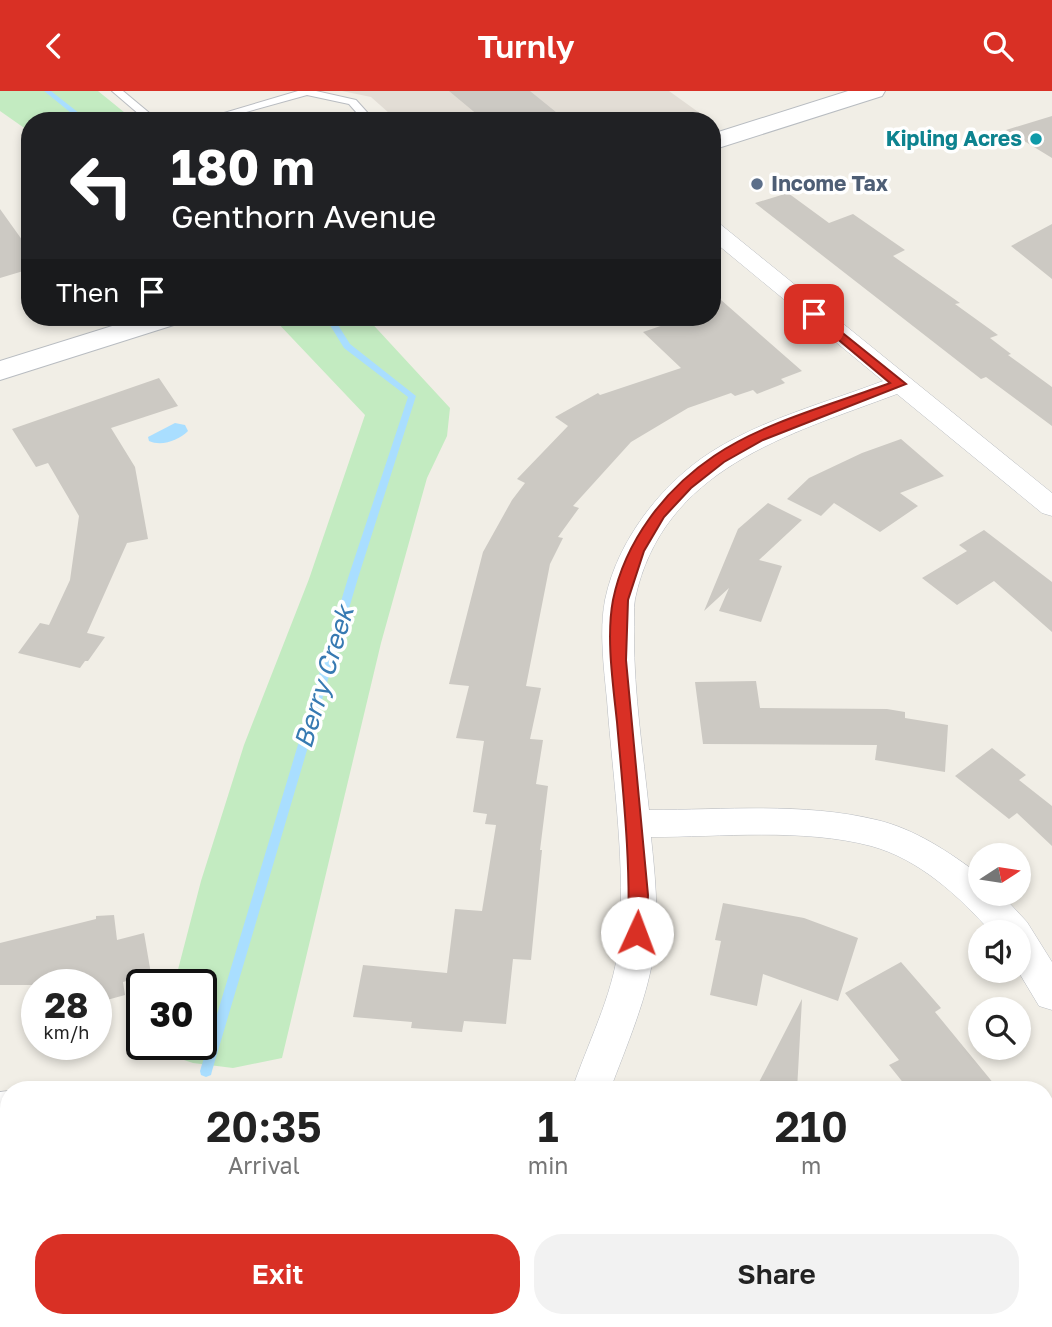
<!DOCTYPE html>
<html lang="en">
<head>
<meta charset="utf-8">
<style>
  :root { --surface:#fff; --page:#f2f2f2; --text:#222; --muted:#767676; --accent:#d93025 }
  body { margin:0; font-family:"Golos Text",sans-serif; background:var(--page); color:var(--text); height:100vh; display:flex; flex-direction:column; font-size:26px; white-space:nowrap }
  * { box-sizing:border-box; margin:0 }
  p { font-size:23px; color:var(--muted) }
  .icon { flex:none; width:38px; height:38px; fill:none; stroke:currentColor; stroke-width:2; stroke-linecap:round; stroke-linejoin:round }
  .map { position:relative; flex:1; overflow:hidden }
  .side { position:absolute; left:0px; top:990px; width:1054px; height:247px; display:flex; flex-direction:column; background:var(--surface); border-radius:28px 28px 0 0; box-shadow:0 4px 10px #0003 }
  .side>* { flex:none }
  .hud { position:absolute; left:21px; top:21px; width:700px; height:214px; border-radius:28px; box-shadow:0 4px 10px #0003; background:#202124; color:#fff; overflow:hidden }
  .needle { width:46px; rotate:78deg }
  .fabs { position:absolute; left:968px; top:752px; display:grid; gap:14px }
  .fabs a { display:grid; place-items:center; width:63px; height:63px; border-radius:50%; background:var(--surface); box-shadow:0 4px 10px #0003; font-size:35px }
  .speed { position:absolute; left:21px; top:878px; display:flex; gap:14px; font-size:35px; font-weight:700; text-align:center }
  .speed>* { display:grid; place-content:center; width:91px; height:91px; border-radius:50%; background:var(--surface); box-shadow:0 4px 10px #0003; line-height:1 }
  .speed small { font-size:18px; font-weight:400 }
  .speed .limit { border:4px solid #111; border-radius:10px; background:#fff; color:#111 }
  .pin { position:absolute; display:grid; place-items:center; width:60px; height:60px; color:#fff; margin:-30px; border-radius:14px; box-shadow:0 4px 10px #0006 }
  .me { position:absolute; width:77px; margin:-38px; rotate:2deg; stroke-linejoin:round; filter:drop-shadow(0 0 5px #0008) }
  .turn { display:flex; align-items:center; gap:24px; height:147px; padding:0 35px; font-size:32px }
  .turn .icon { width:91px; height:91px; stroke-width:2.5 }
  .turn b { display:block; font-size:49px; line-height:60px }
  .then { display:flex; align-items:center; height:66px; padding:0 35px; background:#0003; gap:14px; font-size:26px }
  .eta { display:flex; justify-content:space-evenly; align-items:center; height:119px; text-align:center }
  .eta b { font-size:42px; font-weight:600; line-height:49px }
  .button { display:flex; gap:14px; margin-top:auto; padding:14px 35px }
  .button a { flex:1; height:80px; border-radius:28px; background:var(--accent); color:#fff; font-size:28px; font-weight:600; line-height:80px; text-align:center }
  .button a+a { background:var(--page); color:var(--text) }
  header { display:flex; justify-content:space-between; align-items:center; height:91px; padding:0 35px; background:var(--accent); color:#fff; font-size:32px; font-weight:600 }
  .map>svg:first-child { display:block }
</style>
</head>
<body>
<header><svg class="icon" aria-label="back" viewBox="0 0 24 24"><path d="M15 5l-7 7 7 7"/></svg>Turnly<svg class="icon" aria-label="search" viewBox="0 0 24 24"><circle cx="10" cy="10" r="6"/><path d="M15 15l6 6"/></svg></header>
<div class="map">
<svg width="1052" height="1236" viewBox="0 0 1052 1236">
  <rect width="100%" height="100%" fill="#f1eee6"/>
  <!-- education -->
  <path fill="#e2ddd5" d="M342,0H669L701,23L681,30H398L371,6Z"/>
  <!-- green -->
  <path fill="#c3ebc1" d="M0,0H98L135,30H30V41L0,20Z
    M277,226H366L450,317L447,345L427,387L381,552L282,967L233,977L193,972L157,960L158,954H201V894H174L201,790L244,654L309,488L365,324L273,227Z
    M47,1229V1228L200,1229L197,1236H45Z"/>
  <!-- water -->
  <path fill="#a9deff" d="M175,332L185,334L188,340C179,349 162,356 149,350L148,346Z"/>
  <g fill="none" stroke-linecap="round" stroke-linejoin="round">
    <!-- stream -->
    <path fill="#a9deff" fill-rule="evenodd" d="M44,0H51L89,30H81Z
      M325,226H333L350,253L416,305L358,487L212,980L211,984L206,986L201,984L200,980L348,487L408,306L344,257Z
      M128,1228H142L140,1236H126Z"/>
  </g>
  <!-- building -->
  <path fill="#ccc9c3" d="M449,0H530L567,30H485Z
    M1052,25V67L1006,39Z
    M788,102L829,132L853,123L905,159L893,165L960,212L955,213L998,244L990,247L1011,263L1008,264L1052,296V335L986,286L981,288L755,112Z
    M0,118L30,160V178L0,187Z
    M1052,133V188L1011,155Z
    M712,201L802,280L781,288L785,292L757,303L753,299L735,305L731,302L688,317L631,351L573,415L579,417L558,446L563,447L550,473L526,595L541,597L530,648L543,649L536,693L548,695L540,759H542L531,869L513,868L506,933L464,930L462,941L411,937L412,931L353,926L363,874L447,882L455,818L482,820L496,734L485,733L487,723L473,721L484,650L456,647L469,595L449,593L483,461L512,409L525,392L517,388L568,335L555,326L598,302L600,304L681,277L643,241L687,226H712Z
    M159,287L178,315L111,337L135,376L148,448L127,452L87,542L105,546L88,570H85L80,577L18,562L40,532L49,534L70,489L79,425L48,372L36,376L12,338Z
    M901,348L944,385L900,402L918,415L880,441L834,412L821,425L787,408L809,387L862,362Z
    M768,412L802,429L759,469L782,475L761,531L719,520L729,497L704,520L738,438Z
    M984,439L1052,491V541L994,490L957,514L922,487L967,460L959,454Z
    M756,590L760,617L887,618L905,621V627L948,634L945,681L875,669L877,654L703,653L695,591Z
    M992,657L1026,684L1019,689L1052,715V755L1017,722L1009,728L955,685Z
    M723,812L804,827L858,847L838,910L763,883L757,915L710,904L721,850L715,849Z
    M114,824L117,849L144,842L151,883L123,891L125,904L96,912V894H0V852L96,828V825Z
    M901,871L941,917L935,921L999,999H909L889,974L899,969L845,902Z
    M802,908L797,999H755Z"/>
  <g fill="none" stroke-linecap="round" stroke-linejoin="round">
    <defs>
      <path id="lane" d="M112,0H123L159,30H147Z
        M298,0H316L356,9L375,30H364L349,13L307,4L214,30H197Z"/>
      <path id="street" d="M712,131L720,133L1052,402V425L1042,422L897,303C788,344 663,377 635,508C633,519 635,533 634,545C634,603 643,661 649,719C724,719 803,711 877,729C915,738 949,761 980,784V803H1001L1027,831L1052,871V919L1039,915L1018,880V842H992C959,805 919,768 871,755C803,737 721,746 651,746C655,784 659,822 654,860C648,906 626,956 610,999H572C586,956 613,904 618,858C627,778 613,690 607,609C604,578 599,540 605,509C617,450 661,393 711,361C763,328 825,312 883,290L712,149Z
        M9,1000V1036L0,1037V1001Z
        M560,1228H603L604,1236H560Z"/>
      <path id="secondary" d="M848,0H885L882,5L712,59V43Z
        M141,226H185L180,232L0,289V270Z"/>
    </defs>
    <!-- lane casing -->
    <use href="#lane" stroke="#b9bcc1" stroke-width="2"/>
    <!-- street casing -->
    <use href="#street" stroke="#b9bcc1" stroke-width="1"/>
    <!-- secondary casing -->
    <use href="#secondary" stroke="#b8bcc1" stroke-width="2"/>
    <!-- lane -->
    <use href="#lane" fill="#fff" fill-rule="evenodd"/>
    <!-- street -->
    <use href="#street" fill="#fff" fill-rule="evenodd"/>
    <!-- secondary -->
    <use href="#secondary" fill="#fff" fill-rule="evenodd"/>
  </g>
  <!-- route -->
  <path fill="#d93025" stroke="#8d1f18" stroke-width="2" d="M814,219L906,293L763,349L724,371L691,397L664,426L644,460L628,509L626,569L648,804L646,842L644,848L637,850L631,848L628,842C631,771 623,701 617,631C613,593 606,546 613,509C625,450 665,398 714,365C764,331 834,313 890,292L810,225V220Z"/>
  <!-- markers -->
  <circle fill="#0f9aa8" stroke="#fff" stroke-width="2.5" cx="1036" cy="48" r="7"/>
  <circle fill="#5c6f8a" stroke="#fff" stroke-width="2.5" cx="757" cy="93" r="7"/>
  <g text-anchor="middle" stroke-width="7" stroke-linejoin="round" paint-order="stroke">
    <!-- far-culture labels -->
    <g font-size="21" font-weight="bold" fill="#0d838f" stroke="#fff" text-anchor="end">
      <text x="1022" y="55">Kipling Acres</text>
    </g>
    <!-- far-service labels -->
    <g font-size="21" font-weight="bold" fill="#4e5e75" stroke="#fff" text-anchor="start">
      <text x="771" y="100">Income Tax</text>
    </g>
    <!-- water labels -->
    <g font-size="26" font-style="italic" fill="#377ab2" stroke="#fff">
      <text transform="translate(324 586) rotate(-73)" y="9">Berry Creek</text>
    </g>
  </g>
</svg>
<div class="fabs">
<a><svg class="needle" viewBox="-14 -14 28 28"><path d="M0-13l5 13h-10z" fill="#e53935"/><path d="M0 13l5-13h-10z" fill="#767676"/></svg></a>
<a><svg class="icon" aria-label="sound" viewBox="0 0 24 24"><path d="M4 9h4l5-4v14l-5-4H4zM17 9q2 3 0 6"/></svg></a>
<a><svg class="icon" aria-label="search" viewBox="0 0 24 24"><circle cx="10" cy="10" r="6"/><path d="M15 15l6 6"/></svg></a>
</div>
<div class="speed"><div>28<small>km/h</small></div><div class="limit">30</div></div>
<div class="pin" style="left:814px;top:223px;background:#d93025"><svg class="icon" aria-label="arrive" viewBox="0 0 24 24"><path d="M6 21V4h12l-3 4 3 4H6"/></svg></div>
<svg class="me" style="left:637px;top:842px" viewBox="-20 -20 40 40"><circle r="19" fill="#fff"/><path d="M0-13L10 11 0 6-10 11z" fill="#d93025"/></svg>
<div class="hud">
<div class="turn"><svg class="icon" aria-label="left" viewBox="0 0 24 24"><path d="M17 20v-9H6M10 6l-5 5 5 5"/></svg><div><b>180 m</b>Genthorn Avenue</div></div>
<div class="then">Then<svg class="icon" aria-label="arrive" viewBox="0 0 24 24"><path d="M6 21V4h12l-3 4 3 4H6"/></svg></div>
</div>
<section class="side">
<div class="eta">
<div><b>20:35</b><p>Arrival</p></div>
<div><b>1</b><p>min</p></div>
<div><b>210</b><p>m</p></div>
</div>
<div class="button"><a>Exit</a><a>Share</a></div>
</section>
</div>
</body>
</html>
